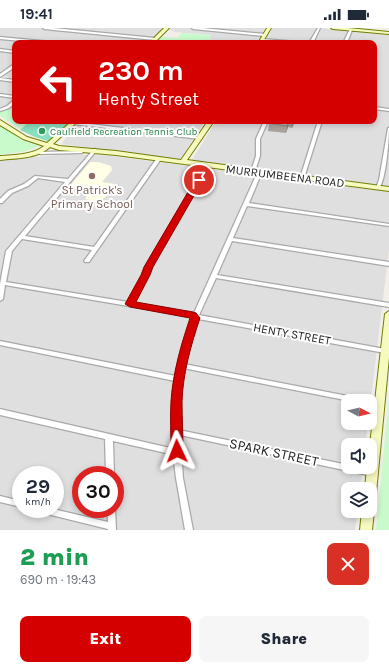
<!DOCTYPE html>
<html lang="en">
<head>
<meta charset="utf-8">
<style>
  :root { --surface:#fff; --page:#f6f6f7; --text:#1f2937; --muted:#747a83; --accent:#d40000 }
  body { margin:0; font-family:Karla,sans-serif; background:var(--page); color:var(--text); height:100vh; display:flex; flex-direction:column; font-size:15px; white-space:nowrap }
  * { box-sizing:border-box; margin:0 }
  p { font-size:13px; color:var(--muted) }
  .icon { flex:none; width:22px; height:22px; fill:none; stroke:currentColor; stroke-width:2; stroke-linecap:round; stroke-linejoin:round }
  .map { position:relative; height:502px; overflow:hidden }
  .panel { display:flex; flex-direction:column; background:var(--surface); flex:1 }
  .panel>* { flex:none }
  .hud { position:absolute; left:12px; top:12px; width:365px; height:84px; border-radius:8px; box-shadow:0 2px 6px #0003; background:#d40000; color:#fff; overflow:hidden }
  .needle { width:26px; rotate:97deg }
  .controls { position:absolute; left:341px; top:366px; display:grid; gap:8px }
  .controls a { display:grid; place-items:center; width:36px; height:36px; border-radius:8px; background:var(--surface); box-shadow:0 2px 6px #0003; font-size:20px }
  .speed { position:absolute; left:12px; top:438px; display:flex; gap:8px; font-size:20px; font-weight:700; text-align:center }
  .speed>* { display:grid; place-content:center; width:52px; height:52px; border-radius:50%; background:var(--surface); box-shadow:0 2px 6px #0003; line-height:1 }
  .speed small { font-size:10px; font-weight:400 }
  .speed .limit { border:6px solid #d22; background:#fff; color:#111 }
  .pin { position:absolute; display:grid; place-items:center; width:34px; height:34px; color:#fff; margin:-17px; border:2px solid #fff; border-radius:50%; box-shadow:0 1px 4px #0007 }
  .me { position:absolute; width:44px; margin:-22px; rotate:358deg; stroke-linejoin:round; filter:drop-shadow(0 0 3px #0008) }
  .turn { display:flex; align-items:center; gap:14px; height:84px; padding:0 20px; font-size:18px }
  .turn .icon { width:52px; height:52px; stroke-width:2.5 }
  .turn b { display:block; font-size:28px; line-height:34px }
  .round { display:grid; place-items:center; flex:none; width:42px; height:42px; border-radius:8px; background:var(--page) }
  .headline { display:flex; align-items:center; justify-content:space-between; height:68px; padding:0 20px }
  h1 { font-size:24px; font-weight:800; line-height:30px; color:#1e9e55 }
  .action { display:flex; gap:8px; margin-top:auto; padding:8px 20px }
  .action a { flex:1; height:46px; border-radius:8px; background:var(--accent); color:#fff; font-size:16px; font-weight:800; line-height:46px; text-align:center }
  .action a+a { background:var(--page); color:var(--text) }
  .status { display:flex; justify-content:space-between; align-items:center; height:28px; padding:0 20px; background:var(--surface); direction:ltr }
  .status svg { height:11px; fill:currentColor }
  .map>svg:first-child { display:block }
</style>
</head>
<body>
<div class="status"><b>19:41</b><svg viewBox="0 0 49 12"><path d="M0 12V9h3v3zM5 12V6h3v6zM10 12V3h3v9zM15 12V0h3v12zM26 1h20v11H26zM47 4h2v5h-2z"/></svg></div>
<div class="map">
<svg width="389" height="502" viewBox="0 0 389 502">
  <rect width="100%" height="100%" fill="#f2efe9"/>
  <!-- residential -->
  <path fill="#e0dfdf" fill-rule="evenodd" d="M1,0H163L148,15H15V82L0,83V1Z
    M171,0H265L256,15H207L211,7L174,4V3L169,2Z
    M273,0H319L389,6V158L192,132L216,93H374V15H264Z
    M81,93H205L181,130L179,131L61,116Z
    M69,126L111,128L389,164V221L370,379V373H348V395H368L365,417H348V439H363L360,461H348V483H358L355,502H0V132ZM21,447H55V481H21ZM81,447H115V481H81Z"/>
  <!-- education -->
  <path fill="#ffffe5" d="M90,134H98L111,138L112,142L102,154L115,156L101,174L85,171L91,162L69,159Z"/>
  <!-- park -->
  <path fill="#c8facc" d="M182,5L211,7L207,15H156L162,9L177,10Z
    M3,82H15V93H71L48,113C30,108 16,98 0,88V83Z
    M0,97L20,110L40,118L26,123L0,127Z
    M389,369V502H376Z"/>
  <!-- pitch -->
  <path fill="#88e0be" d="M30,93H71L51,113H48L35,109L20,102Z"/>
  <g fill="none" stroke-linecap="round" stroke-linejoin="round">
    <defs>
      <path id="street" d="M43,0H53L155,10L157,11L155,12L44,1Z
        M192,0H202L265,6L267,7L265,8L193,1Z
        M318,0H320L313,15H309Z
        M350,1L352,2L347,15H343Z
        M0,9L53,14L55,15H43L0,11Z
        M262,11L300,14L302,15H288L261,13V11Z
        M206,13L217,15H205L204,14Z
        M0,21L15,23V25L0,23Z
        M14,36H15V39L0,49V46Z
        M0,50L15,52V54L0,52Z
        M0,66L15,68V70L0,68Z
        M14,72H15V75L9,80L0,83V81L7,78Z
        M374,79L389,81V83L374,81Z
        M264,93H268L260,111V128L255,143L253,144L251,143L256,128V111Z
        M318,93H322L304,150V151H300V150Z
        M72,94L200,109L202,110L200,111L73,96L71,95Z
        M388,100H389C389,111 386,156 378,161L376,160L379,152Z
        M94,121H96L97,122L25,208L94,219L157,130H161V131L89,234H85L84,233L92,222L22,211L12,223L6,254L128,274L143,247L145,239L206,137L208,136L210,137L151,239L149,247L133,275L194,285L258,143H260L262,144L249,175L389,196V198L247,178L233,210L389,234V238L232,213L217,247L389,275V279L216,250L199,287L385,321H387L388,323L387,325H385L198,291L189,315L184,336L363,371H365L366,373H350L183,340L180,368L179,402L348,437V439C357,439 366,440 375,443L376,445L375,447L372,448L180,407L183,450L193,502H185L176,450L173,426L166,425L113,413L114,447H106L105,411L0,387V381L166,419L173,420C172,397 172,375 175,353L0,317V313L176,348L183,315L193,289L5,257L3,271L0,273V256L6,223L65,154L38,150L28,158L12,165L2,175H0V171L8,163L24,156L35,148L68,151Z
        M81,123L83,124L82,125L40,126L38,125L40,124Z
        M368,372C372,371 377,373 381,374L382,376L381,378L379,379L370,376V373H367Z
        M0,468L21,473V479L0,474Z
        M35,481H53L108,494L107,481H115L116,502H108V501L39,484L36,483Z"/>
      <path id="secondary" d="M164,0H169L154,15H149Z
        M267,0H271L262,15H258Z
        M331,0H348L389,4V6L333,1Z
        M0,92L27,109L47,115L72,93H78L53,116L59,118L116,123L181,132L208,93H214L187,132L389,159V163L116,127L59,122L50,119C37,131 16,130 0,132V128C14,127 33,127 44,118L23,111L0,97Z
        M389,283V329L376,465L374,468L370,470V461H365L367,439H370V417L385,286Z
        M370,479L372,480L374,483L372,502H360L362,483H370Z"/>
    </defs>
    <!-- street casing -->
    <use href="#street" stroke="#a9a9a9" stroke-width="2.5"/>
    <!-- secondary casing -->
    <use href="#secondary" stroke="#707d05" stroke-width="2"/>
    <!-- street -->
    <use href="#street" fill="#fff" fill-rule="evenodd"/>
    <!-- secondary -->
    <use href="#secondary" fill="#f7fabf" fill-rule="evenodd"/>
  </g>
  <!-- wall -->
  <path fill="#aba49e" d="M270,93H295L292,100L288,99L286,105L268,103L269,95Z"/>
  <!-- shaded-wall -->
  <path fill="#8b8681" d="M289,93L288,99L286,105L287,98Z
    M292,93H295L292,100Z"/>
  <!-- building -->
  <path fill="#c7bfb8" stroke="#8b8681" d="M270,93H289L287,98L269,95Z"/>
  <!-- route -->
  <path fill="#d40000" stroke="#8a0000" d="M199,150L203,152L153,239L150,247L136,274L193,284L196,285L200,290C191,317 183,345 182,373C182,389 183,406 183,423L181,426L177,427L173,426L171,423C171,406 170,389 171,373C173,344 181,317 190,290L130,279L125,276L141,247L144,239L195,152Z"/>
  <!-- markers -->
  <circle fill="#2e9e5b" stroke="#fff" stroke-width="1.5" cx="42" cy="103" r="4"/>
  <circle fill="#8d6e63" stroke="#fff" stroke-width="1.5" cx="92" cy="148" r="4"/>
  <g text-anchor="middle" stroke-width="4" stroke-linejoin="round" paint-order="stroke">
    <!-- far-leisure labels -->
    <g font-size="10" fill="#27864d" stroke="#fff" text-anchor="start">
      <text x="50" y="107">Caulfield Recreation Tennis Club</text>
    </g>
    <!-- street labels -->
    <g font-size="12" fill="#222" stroke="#fff">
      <text transform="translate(285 148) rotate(7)" y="4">MURRUMBEENA ROAD</text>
      <text transform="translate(292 306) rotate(10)" y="4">HENTY STREET</text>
    </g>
    <!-- education labels -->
    <g font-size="12" fill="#785e54" stroke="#fff">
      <text x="92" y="166">St Patrick's<tspan x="92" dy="14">Primary School</tspan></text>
    </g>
    <!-- near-street labels -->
    <g font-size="14" fill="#222" stroke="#fff">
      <text transform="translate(274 424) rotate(12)" y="5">SPARK STREET</text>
    </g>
  </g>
</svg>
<div class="controls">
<a><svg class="needle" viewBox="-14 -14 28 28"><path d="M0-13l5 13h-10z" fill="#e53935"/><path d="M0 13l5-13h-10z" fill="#747a83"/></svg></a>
<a><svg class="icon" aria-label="sound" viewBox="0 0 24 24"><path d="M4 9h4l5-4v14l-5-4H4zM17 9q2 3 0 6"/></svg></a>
<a><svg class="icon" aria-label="layers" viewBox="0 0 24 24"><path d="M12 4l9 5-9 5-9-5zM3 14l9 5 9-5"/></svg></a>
</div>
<div class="speed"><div>29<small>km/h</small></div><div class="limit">30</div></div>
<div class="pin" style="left:199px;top:152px;background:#d93025"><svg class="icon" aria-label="arrive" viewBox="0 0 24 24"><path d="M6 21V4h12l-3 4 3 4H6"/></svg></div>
<svg class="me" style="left:177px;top:423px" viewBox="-20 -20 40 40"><path d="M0-17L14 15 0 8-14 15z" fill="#d40000" stroke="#fff" stroke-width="4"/></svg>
<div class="hud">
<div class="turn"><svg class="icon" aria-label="left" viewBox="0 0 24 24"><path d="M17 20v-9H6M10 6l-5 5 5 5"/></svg><div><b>230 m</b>Henty Street</div></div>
</div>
</div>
<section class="panel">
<div class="headline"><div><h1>2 min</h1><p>690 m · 19:43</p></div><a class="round" style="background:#d93025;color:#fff"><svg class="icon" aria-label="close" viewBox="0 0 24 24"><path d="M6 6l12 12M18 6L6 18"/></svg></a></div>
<div class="action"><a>Exit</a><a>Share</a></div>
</section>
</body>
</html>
